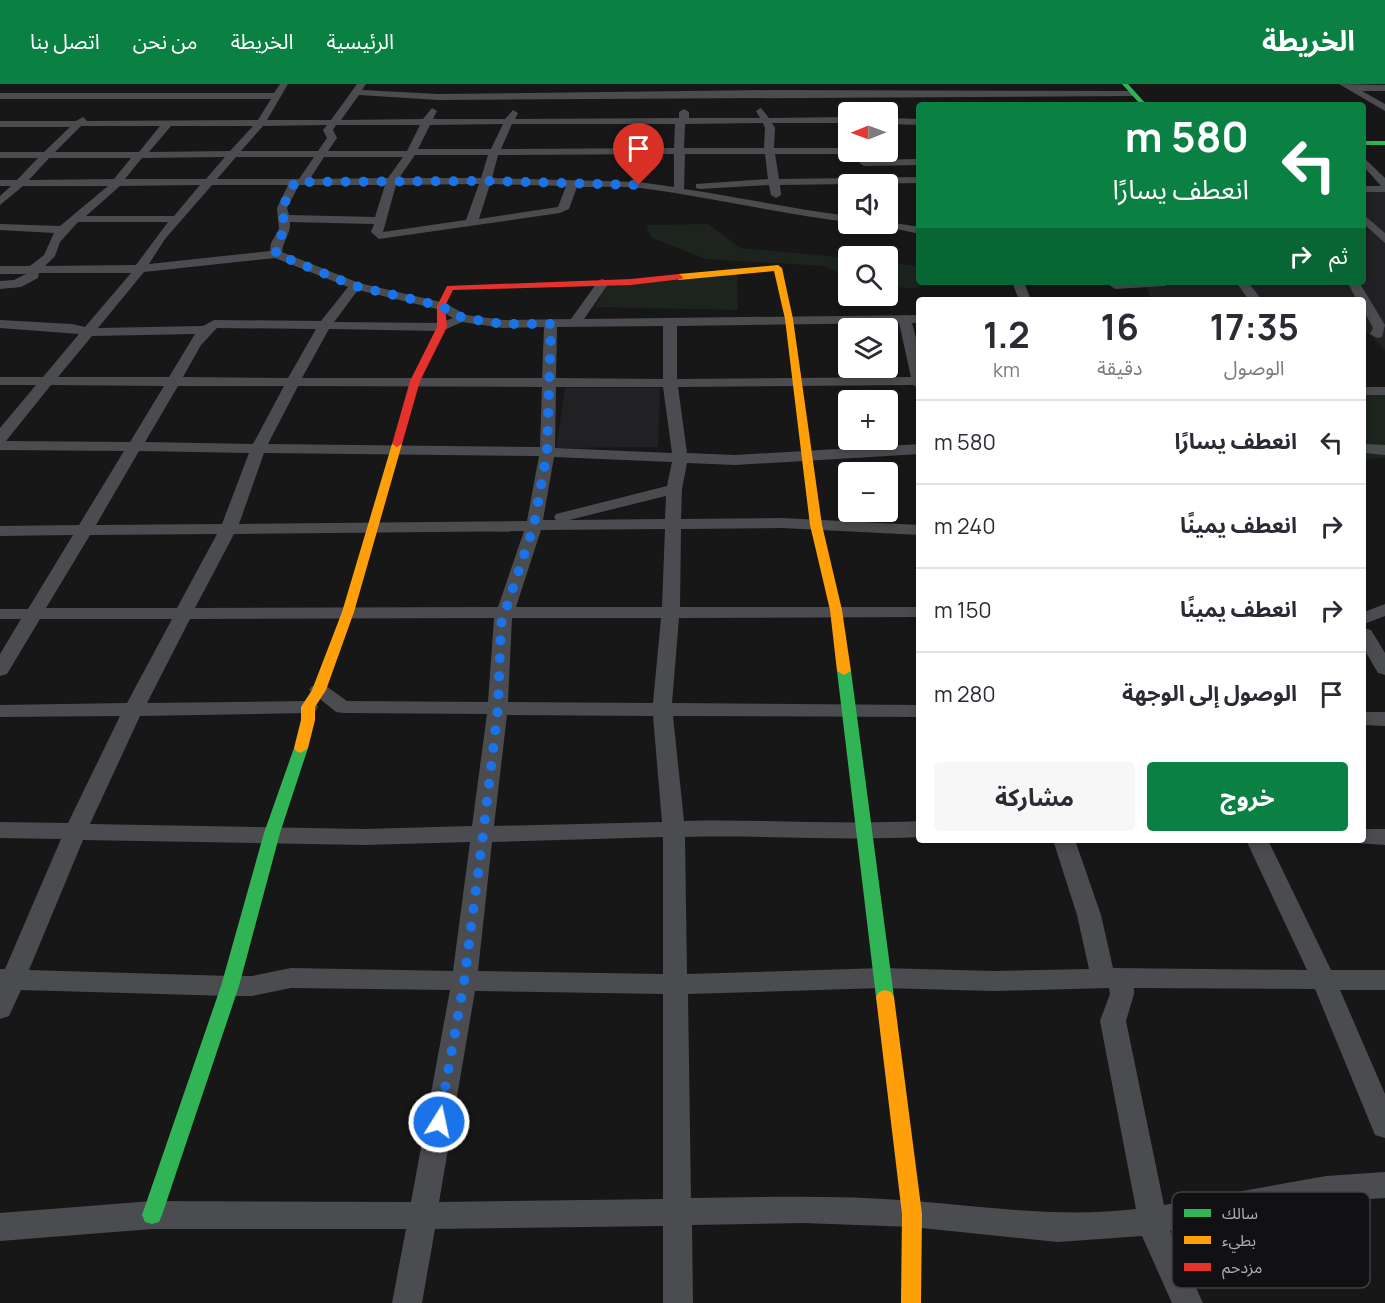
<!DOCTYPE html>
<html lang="ar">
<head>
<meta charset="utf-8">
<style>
  :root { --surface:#fff; --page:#f7f7f7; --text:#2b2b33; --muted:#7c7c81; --line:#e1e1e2; --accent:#0b8043 }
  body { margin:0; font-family:Manrope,"Noto Sans Arabic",sans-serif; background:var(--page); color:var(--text); direction:rtl; height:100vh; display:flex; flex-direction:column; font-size:22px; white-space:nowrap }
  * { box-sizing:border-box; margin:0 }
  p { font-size:20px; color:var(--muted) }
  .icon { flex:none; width:33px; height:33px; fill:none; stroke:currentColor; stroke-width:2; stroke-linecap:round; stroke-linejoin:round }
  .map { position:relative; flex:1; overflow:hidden; direction:ltr }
  .details { position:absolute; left:916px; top:213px; width:450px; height:546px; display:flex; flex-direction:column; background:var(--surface); border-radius:6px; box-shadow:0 3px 9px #0003; direction:rtl }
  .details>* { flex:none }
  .top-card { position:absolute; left:916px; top:18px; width:450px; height:183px; border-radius:6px; box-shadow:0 3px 9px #0003; direction:rtl; background:#0b8043; color:#fff; overflow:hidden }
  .needle { width:39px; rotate:269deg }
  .fabs { position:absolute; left:838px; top:18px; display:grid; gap:12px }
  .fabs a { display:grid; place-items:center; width:60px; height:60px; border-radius:6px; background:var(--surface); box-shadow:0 3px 9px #0003; font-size:30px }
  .pin { position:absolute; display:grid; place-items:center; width:51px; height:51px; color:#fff; margin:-62px -26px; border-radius:50% 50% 50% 0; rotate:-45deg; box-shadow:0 0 6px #0007 }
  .pin .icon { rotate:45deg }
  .me { position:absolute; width:66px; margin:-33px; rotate:10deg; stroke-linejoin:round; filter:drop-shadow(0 0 4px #0008) }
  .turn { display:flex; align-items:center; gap:21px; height:126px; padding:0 18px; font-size:27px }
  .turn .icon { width:78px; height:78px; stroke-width:2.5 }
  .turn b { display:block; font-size:42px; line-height:51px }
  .then { display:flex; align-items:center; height:57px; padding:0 18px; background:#0003; gap:12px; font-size:22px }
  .eta { display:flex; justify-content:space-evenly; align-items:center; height:102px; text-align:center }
  .eta b { font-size:36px; font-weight:700; line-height:42px }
  .action { display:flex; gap:12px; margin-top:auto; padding:12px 18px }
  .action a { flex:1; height:69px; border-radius:6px; background:var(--accent); color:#fff; font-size:24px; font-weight:700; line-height:69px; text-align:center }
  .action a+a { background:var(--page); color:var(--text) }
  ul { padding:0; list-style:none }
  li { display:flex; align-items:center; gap:18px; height:84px; padding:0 18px; border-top:2px solid var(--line) }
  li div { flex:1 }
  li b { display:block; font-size:22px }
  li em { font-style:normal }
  header { display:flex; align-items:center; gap:36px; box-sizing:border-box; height:84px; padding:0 30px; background:var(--accent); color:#fff }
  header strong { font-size:28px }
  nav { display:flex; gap:33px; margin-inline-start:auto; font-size:21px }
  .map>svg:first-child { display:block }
</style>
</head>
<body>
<header>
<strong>الخريطة</strong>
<nav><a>الرئيسية</a><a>الخريطة</a><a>من نحن</a><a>اتصل بنا</a></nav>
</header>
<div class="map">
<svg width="1385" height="1219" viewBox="0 0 1385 1219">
  <rect width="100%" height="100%" fill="#171717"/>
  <!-- built -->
  <path fill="#212123" d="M1364,105H1385V266L1364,245V216H1151L1146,198H1364Z
    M565,304H660L658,363L556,364Z"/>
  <!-- green -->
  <path fill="#1d241e" d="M708,140L741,164L849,174V195L825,182L706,175L652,154L646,141Z
    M888,179L919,182L920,198H941L916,204L888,203Z
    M737,184L738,226L595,223L608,201Z
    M1364,307H1385V374L1364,375Z"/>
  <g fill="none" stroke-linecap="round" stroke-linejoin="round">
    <!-- street -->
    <path fill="#4b4c50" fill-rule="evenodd" d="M280,0H288L267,36H331L357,0H366L362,6L438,10L773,6L1135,7V11L1132,12L438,16L359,11L341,36L423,35L432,24L437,27L433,35H505L513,26L518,29L515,35L679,34V28L684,25L689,28V34H760L756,27L761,24L769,34L849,33V39H772L775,44L774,64H849V68H854L849,70H775L779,95L920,93V99L780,101L781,111L776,114L771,111L769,101L700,105L696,104V100L768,95L765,70H685L684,105C739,113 793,125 849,132V138C779,130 711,113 641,104C620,102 598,103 577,103L569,125L560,129L379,155L371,148L374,140L290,138C291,149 283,157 282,168L359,199L445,219L466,231L503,236L571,235L599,196L603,195L609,199L584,235L920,231V239H912L920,269V305L913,301L678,303L687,369L735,371L920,360V370L735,381L687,379L682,405L681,435L782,434L920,441V451L782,444L681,445L680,523H920V533L679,534L672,619L920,621V633L673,632L684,737C763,735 841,741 920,737V753C841,757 763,751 685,753L687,890L882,884L994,887L1089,885L1077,831L1053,756H1075L1101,831L1113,884L1307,886L1246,756H1268L1331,886H1385V906H1340L1385,1010V1054L1375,1051L1315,905L1134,904V910L1126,937L1164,1121L1326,1092L1385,1088V1114L1326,1118L1170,1147L1203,1219H1172L1142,1152L1058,1158L912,1143L803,1139L692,1141L693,1219H663V1142L435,1145L422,1219H392L406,1145H152L0,1157V1129L152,1117L411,1118L450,906L291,904L252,912H230L21,906L9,932L0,935V885H5L61,755L0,754V738L68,739L120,632L0,633V621L127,619L172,535H40L7,590L0,592V570L21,535H0V525H28L73,451L0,452V442L79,441L124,367L0,366V344L36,301H0V293H43L79,250L0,244V236L72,240L85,243L131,189H39L38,194L21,203L0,205V197L14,196L26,190H0V182H30L44,171L54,149L0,146V140L60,142L108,102H23L0,121V112L11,102H0V96H17L38,74H0V68H44L70,43H0V37H76L83,33L87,37L258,36L271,15H0V9H274ZM763,39L765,44L764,64H684L685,40ZM503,40L491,65H418L430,41ZM512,40H675L674,64L501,65ZM327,41L323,46L327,54L318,67H241L263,42ZM336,41H420L407,67H328L337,54L333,46ZM81,42H160L139,68H55ZM171,42H253L230,67L149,68ZM674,70V103L639,98L492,94L498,71ZM415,71H488L481,94H399ZM225,73L206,95H125L142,74ZM236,73H314L299,95H217ZM324,73H403L388,94L310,95ZM49,74H131L114,95L29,96ZM479,100L466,136L383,148L396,101ZM490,100L566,102L558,123L479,135ZM200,101L174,132H86L120,102ZM212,101H288L277,124L279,145L271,159L270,167L149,180L165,155ZM299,101H385L375,133L289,131L287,124ZM78,138H168L136,181L45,182L55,172L60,158ZM275,174L348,203L321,237L214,236L203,242L98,244L144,188ZM358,206L437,225L453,234L440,239L334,238ZM462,238L503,244L544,243L542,294H302L329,245L442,247ZM899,239L911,293L677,295V242ZM663,242V295L556,294L557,243ZM217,244L316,245L288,294L183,293L201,261ZM195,250L169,293H58L92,252ZM51,301L164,302L130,358L6,357ZM178,302H284L253,360L145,358ZM298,302L542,303L540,363L268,360ZM556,303H663L672,369L555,364ZM139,367L249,369L222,440L96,441ZM264,369L539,372L527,437L239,440ZM554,373L672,378L667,402L556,430L554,433L556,436H543ZM666,412L665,435L569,436ZM665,445L662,523H516L541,446ZM524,447L498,523L195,524L234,450ZM217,450L177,524H46L90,451ZM494,534L488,618L347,617L326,602H312L309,606L336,628L343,629L487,630L472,742L364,745L90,740L140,632L308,629L315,628L318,623L315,618L308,617L147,619L190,535ZM512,534H661L653,619L508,618ZM507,631L653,632L662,738L494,742ZM663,753V890L478,887L492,758ZM83,756L364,761L470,758L453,887L291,884L252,892H230L29,886ZM882,904L994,907L1109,904L1110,910L1100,937L1136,1125C1062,1134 989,1123 914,1117C840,1111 765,1113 691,1114L688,910ZM475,907L663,910V1115L439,1118Z
      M1339,0L1385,1V7H1362L1385,20V27Z
      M888,34L920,35V41L888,40Z
      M1364,74L1385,94V108H1364V102H1381L1364,83Z
      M920,75V81L864,82L859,79L864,76Z
      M1364,131L1385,149V159L1364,140Z
      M888,138L920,143V150L873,140Z
      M1012,198H1024L1031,216H1019Z
      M1112,198H1171L1165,202L1115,205L1109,201Z
      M1236,198H1248L1262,216H1249Z
      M1347,198H1359L1385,241L1382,253L1377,254L1370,250L1373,244L1364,227V216H1357Z
      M1364,303H1385V311H1364Z
      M1364,360L1385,361V371L1364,369Z
      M1385,520V532L1364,540V528Z
      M1364,544L1371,546L1385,569V591L1378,589L1364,565Z
      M1364,628H1385V642L1364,641Z
      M1364,745H1385V761L1356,759L1355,756H1364Z"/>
    <!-- fast -->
    <path fill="#30b455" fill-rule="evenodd" d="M1122,0H1128L1147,21H1141Z
      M1364,57H1385V61H1364Z
      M844,583L851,587L894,913L891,918L885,920L879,918L876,913L837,587Z
      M301,659L308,664L280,749L239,902L162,1131L159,1138L152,1140L145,1138L142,1131L221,902L264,749L294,664Z"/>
    <!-- slow -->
    <path fill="#ff9f0a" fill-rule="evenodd" d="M778,181L782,184L793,235L822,441L842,526L851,587L844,591L837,587L830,526L810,441L785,235L774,187L679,196L675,193L679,190Z
      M397,357L402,360L354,528L326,606L315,623V636L308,664L301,669L296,667L294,664L301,636V623L312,606L342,528L392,360Z
      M885,906L891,908L894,913L922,1130L921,1219H901L902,1130L876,913L879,908Z"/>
    <!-- jam -->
    <path fill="#e5322d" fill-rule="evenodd" d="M679,190L683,193L682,195L631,201L453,206L445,222L447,243L420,297L402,360L397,363L392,360L410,297L437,243V222L447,202L631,195Z"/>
  </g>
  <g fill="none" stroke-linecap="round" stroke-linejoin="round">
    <!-- route -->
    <path stroke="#1a73e8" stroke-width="10" stroke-dasharray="0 18" d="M439,1038L464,898L483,751L498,624L501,540L534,441L547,368L551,240H503L463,234L441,222L355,202L276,170L277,159L285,145L282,124L295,98L487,97L639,101"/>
  </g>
  <!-- legend -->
  <rect x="1172" y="1108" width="198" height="96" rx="9" fill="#111113" stroke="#3e4045" stroke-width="1.5"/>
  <rect x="1184" y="1125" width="27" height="8" fill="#30b455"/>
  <rect x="1184" y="1152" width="27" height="8" fill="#ff9f0a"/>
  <rect x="1184" y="1179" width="27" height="8" fill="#e5322d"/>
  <g font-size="16" fill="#a8adb8">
    <text x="1222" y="1135">سالك</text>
    <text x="1222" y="1162">بطيء</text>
    <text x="1222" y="1189">مزدحم</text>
  </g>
</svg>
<div class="fabs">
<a><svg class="needle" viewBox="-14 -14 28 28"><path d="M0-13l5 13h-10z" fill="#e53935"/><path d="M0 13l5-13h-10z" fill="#7c7c81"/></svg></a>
<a><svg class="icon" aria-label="sound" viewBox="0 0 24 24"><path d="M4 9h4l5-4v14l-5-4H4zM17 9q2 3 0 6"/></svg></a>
<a><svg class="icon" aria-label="search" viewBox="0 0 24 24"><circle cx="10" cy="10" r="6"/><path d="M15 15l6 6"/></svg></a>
<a><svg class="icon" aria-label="layers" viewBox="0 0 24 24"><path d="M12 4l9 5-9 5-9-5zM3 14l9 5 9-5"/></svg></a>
<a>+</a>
<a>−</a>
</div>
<div class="pin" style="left:639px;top:101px;background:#d93025"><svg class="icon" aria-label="arrive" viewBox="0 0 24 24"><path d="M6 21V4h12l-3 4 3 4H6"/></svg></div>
<svg class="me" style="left:439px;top:1038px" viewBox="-20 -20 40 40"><circle r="17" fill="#1a73e8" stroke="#fff" stroke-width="3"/><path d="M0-11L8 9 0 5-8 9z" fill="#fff"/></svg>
<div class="top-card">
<div class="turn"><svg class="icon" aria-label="left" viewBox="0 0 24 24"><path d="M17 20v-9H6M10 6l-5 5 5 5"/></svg><div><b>580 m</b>انعطف يسارًا</div></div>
<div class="then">ثم<svg class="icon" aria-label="right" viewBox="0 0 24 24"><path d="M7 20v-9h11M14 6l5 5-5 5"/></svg></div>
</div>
<section class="details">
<div class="eta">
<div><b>17:35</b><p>الوصول</p></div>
<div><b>16</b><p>دقيقة</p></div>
<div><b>1.2</b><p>km</p></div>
</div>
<ul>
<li><svg class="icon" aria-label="left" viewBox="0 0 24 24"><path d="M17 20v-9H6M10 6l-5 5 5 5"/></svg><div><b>انعطف يسارًا</b></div><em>580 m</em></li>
<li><svg class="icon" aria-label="right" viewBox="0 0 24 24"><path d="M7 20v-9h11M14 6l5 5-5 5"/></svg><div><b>انعطف يمينًا</b></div><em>240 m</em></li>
<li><svg class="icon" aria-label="right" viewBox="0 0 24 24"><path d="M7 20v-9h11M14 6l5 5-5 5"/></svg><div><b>انعطف يمينًا</b></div><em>150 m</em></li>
<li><svg class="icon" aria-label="arrive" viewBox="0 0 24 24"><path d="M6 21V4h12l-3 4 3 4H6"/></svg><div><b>الوصول إلى الوجهة</b></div><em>280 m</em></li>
</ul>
<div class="action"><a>خروج</a><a>مشاركة</a></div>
</section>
</div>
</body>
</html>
